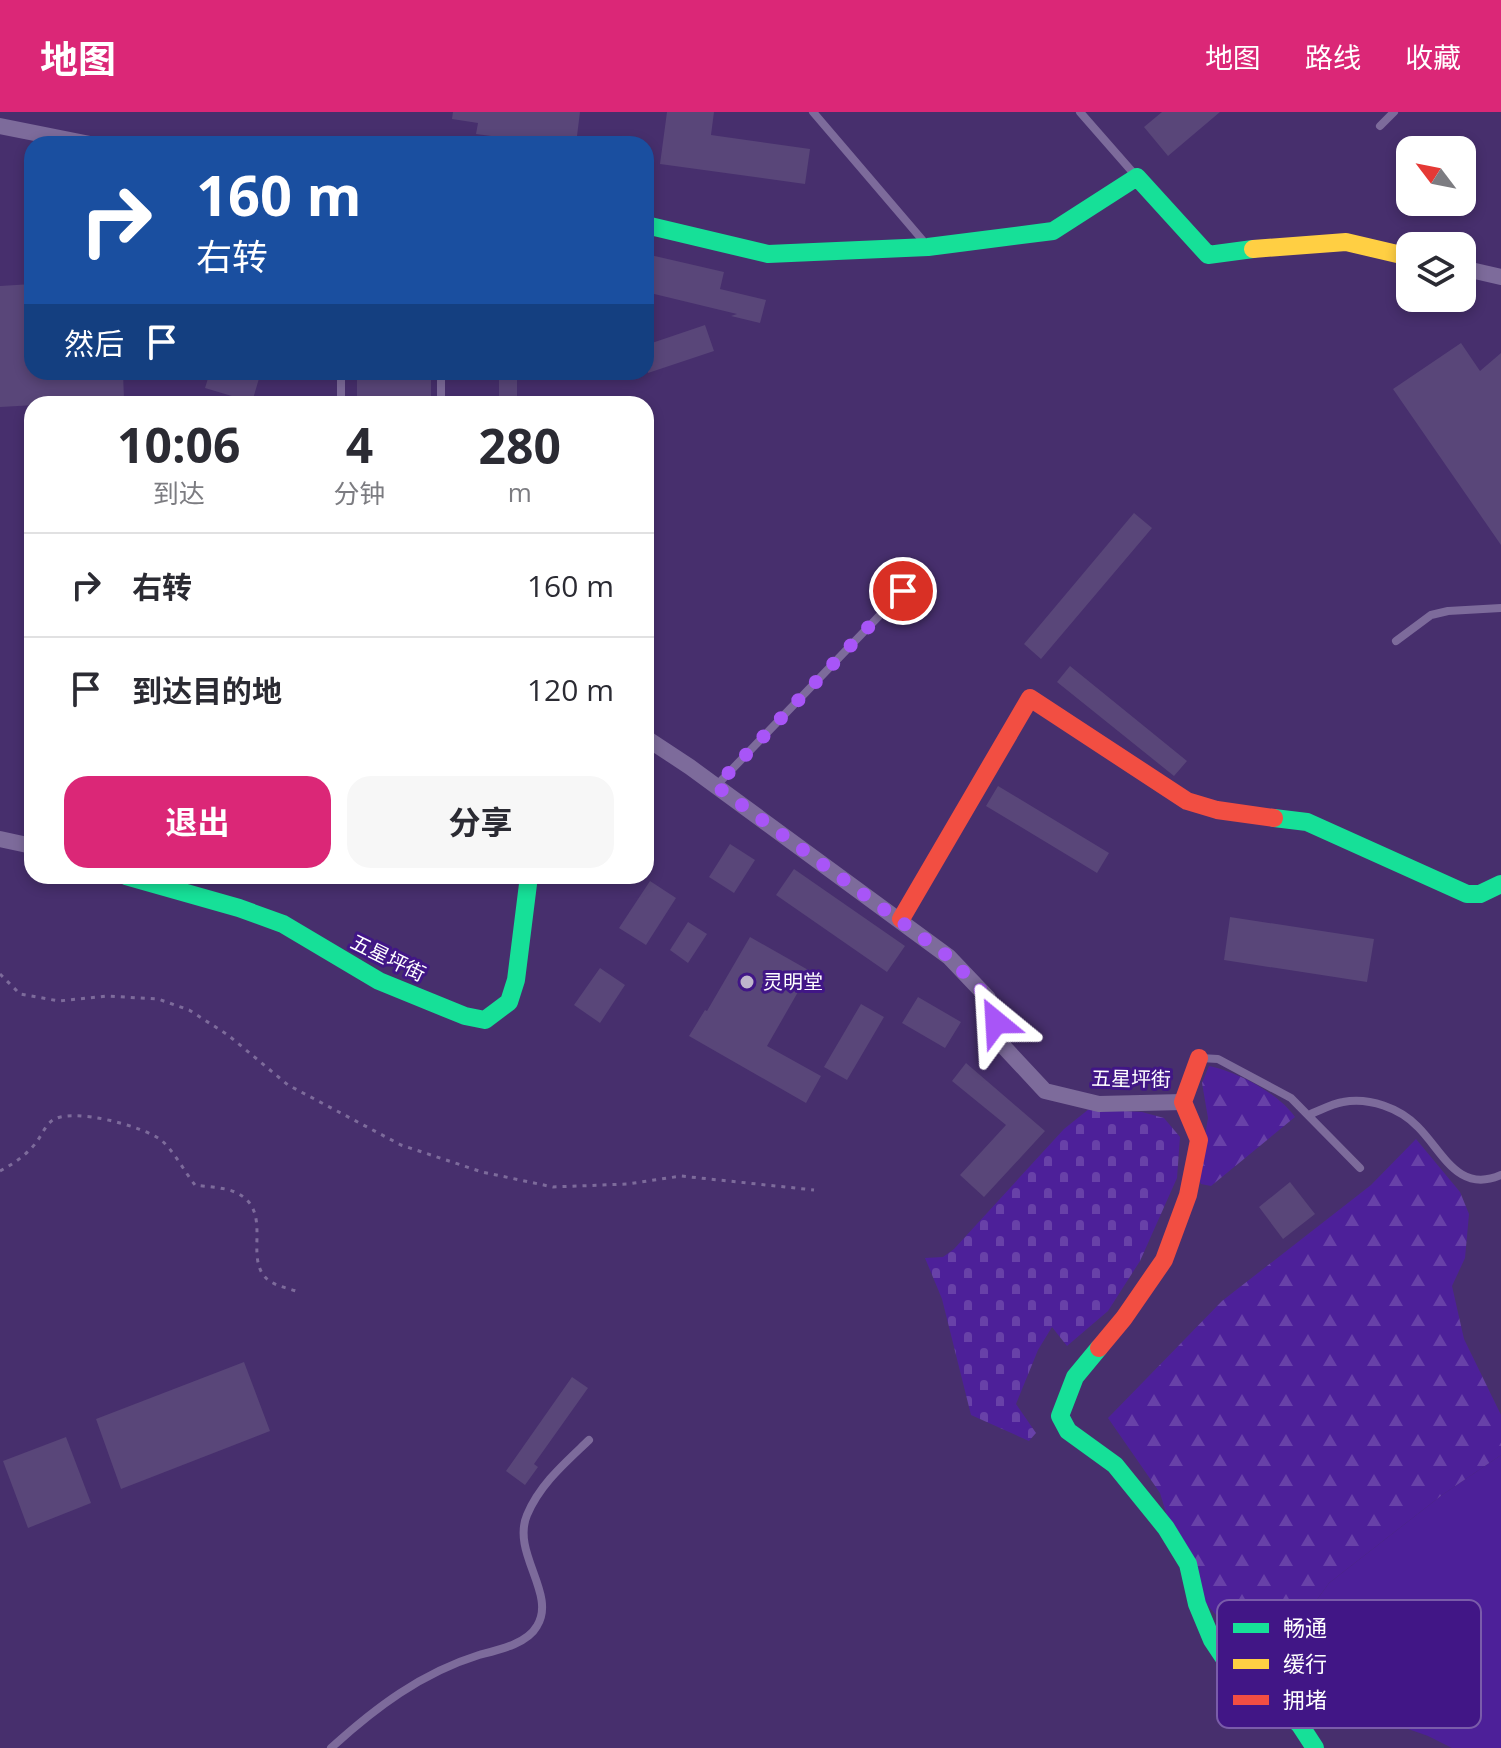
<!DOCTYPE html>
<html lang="zh">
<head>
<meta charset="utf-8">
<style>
  :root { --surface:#fff; --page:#f7f7f7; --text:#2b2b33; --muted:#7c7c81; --line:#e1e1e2; --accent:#db2777 }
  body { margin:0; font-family:"Open Sans","Noto Sans SC",sans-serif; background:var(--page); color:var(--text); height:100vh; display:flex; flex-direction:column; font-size:30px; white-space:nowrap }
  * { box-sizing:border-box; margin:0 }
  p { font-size:26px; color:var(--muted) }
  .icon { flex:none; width:44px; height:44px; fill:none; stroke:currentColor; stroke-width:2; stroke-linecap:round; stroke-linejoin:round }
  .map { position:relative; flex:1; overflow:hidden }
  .details { position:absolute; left:24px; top:284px; width:630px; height:488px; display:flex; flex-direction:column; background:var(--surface); border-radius:24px; box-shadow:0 4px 12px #0003 }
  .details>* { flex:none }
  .top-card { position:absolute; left:24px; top:24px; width:630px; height:244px; border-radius:24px; box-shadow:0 4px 12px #0003; background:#1a4fa0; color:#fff; overflow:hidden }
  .needle { width:52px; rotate:302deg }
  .tools { position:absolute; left:1396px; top:24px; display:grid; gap:16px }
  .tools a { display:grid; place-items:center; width:80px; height:80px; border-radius:16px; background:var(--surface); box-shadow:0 4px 12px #0003; font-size:40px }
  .pin { position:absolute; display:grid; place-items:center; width:68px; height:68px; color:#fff; margin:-34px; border:4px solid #fff; border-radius:50%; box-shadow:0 2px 8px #0007 }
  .me { position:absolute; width:88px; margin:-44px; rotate:333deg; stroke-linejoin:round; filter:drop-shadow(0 0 6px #0008) }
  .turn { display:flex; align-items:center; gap:28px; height:168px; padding:0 40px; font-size:36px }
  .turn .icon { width:104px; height:104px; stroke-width:2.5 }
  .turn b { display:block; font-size:56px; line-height:68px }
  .then { display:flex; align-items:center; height:76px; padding:0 40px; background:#0003; gap:16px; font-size:30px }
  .eta { display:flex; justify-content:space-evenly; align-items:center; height:136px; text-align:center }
  .eta b { font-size:48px; font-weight:700; line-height:56px }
  .action { display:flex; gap:16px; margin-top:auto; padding:16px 40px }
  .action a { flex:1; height:92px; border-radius:24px; background:var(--accent); color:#fff; font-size:32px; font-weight:700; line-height:92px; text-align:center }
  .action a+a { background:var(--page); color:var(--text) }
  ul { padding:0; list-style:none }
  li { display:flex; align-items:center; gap:24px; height:104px; padding:0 40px; border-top:2px solid var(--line) }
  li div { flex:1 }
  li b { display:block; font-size:30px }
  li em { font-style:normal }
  header { display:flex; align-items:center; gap:48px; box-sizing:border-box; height:112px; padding:0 40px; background:var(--accent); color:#fff }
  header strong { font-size:38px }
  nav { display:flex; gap:44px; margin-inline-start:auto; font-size:28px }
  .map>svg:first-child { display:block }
</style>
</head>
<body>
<header>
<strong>地图</strong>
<nav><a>地图</a><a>路线</a><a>收藏</a></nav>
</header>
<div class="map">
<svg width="1501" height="1636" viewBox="0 0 1501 1636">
  <defs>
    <pattern id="forest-firs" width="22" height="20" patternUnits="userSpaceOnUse" patternTransform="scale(2)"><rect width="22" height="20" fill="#4d2099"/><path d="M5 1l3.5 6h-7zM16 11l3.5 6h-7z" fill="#6841a8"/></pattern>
    <pattern id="cemetery-stones" width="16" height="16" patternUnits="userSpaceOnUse" patternTransform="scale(2)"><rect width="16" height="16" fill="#4d2099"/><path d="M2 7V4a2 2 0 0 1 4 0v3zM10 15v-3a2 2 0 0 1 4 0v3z" fill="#6841a8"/></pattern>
  </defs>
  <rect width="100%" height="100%" fill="#472f6d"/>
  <!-- grass -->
  <path fill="#4d2099" d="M1501,1343V1636H1452L1428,1624L1340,1593L1298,1569L1280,1556L1300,1511L1329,1471L1442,1383Z"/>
  <!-- forest -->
  <path fill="url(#forest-firs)" d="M1209,954C1238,960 1278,981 1295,1005L1211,1074L1201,1072L1198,1065L1208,1006L1202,971Z
    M1416,1027L1460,1080L1469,1102L1465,1146L1452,1174L1464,1227L1501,1303V1343L1442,1383L1329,1471L1300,1511L1280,1556L1228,1517L1197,1481L1173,1424L1160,1381L1108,1306L1222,1189L1371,1073Z"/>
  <!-- cemetery -->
  <path fill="url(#cemetery-stones)" d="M1089,997L1142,1000L1164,1006L1180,1025L1177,1066L1140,1149L1108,1199L1067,1234L1052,1215L1038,1238L1016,1292L1036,1321L1029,1329L971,1303L942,1187L925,1146L943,1145L954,1137L1064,1017Z"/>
  <!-- building -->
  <path fill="#594679" d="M453,0H580L576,32H553L476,22L478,11L452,7Z
    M667,0H714L711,23L810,37L805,72L660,52Z
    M1162,0H1220L1168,44L1144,15Z
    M646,142L724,160L720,177L766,188L760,211L731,204L737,202L646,180Z
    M32,172V260H123L124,288L0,295V174Z
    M705,213L714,239L648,261L646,233Z
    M1461,231L1480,259L1501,241V433L1393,277Z
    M210,260H261L252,290L205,276Z
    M394,260H431V292H357V265H394Z
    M499,260H517V290L499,291Z
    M1134,401L1152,416L1041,547L1024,532Z
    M1070,554L1187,649L1174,664L1057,570Z
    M998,674L1109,741L1097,761L986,694Z
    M730,732L755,748L734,781L709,765Z
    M794,757L905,834L887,860L776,783Z
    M650,769L676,786L646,833L619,816Z
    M1230,805L1374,827L1367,870L1224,848Z
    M688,810L707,822L688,851L670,838Z
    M750,825L810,859L767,934L821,964L806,991L689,924L705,898L707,899Z
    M600,856L625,873L600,911L574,893Z
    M918,885L961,910L945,936L902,911Z
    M861,892L884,905L847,968L824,955Z
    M966,951L1045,1019L984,1085L960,1063L1006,1013L952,969Z
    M1290,1070L1315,1102L1283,1127L1259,1095Z
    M244,1250L270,1319L121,1377L96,1307Z
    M572,1265L588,1276L534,1352L538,1355L525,1373L506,1359Z
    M66,1325L91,1391L28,1416L3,1349Z"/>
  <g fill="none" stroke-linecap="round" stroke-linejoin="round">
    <!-- path -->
    <path stroke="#7d6b9b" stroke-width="3" stroke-dasharray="4 6" stroke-linecap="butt" d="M0,862L20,882L59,889L107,884L158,887L189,898L228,923L288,973L401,1033L482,1060L553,1075L628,1072L681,1064L814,1078
      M0,1059C13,1052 25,1044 35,1032C41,1025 45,1013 53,1008C72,995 143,1014 161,1028C174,1039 184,1059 195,1073C208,1075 225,1075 237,1081C273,1099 245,1143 265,1165C273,1174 288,1176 299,1180"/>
    <!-- lane -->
    <path stroke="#7d6b9b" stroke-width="8" d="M813,0L925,131
      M1080,0L1136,64
      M1380,14L1394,0
      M341,260V292
      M441,292V260
      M1396,529L1431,503L1448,499L1501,496
      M716,674L903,479
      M1200,946L1218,947L1291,986L1360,1056
      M1308,1003C1319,999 1331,992 1343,990C1369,985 1400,996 1418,1015C1443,1040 1458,1082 1501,1063
      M331,1636C375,1596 421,1561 479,1543C498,1538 527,1532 537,1514C557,1482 511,1441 527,1403C540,1372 565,1351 589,1328"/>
    <!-- street -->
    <path stroke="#7d6b9b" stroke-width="16" d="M0,14L90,32
      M1462,156L1501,165
      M646,626L690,655L949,845L988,886L1004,935L1045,979L1099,992L1183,990
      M0,727L32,734"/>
    <!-- fast -->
    <path stroke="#16e098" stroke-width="18" d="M646,113L768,142L928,135L1053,119L1137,65L1208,143L1253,137
      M1274,706L1307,710L1467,782H1480L1501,772
      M126,764L239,796L283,812L379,869L465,904L485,908L509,890L516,868L529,764
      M1099,1236L1075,1265L1060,1304L1068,1319L1115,1353L1166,1416L1188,1452L1197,1492L1212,1528L1232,1558L1252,1577L1275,1589L1300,1613L1315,1636"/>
    <!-- slow -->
    <path stroke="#ffcf43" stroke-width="18" d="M1253,137L1346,130L1410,145"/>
    <!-- jam -->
    <path stroke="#f24e42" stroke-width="18" d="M901,807L1030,586L1187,689L1217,698L1274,706
      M1099,1236L1124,1206L1164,1148L1188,1083L1199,1028L1183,990L1199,946"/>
  </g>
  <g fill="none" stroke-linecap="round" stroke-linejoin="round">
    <!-- route -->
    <path stroke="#a855f7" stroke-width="14" stroke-dasharray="0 25.2" d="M903,479L716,674L949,845L988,886L996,910"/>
  </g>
  <!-- markers -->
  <circle fill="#bfb6cc" stroke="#411686" stroke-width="3" cx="747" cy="870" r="8"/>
  <g text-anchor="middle" stroke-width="6" stroke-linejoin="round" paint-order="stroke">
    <!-- street labels -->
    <g font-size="20" fill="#fff" stroke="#411686">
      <text transform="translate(388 846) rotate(26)" y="7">五星坪街</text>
      <text transform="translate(1131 967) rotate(1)" y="7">五星坪街</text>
    </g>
    <!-- poi labels -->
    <g font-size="20" fill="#fff" stroke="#411686" text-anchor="start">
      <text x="763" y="877">灵明堂</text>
    </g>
  </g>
  <!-- legend -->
  <rect x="1217" y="1488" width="264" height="128" rx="12" fill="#411686" stroke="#7a5caa" stroke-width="2"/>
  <rect x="1233" y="1511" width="36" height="10" fill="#16e098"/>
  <rect x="1233" y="1547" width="36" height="10" fill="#ffcf43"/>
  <rect x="1233" y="1583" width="36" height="10" fill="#f24e42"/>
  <g font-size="22" fill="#fff">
    <text x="1283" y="1524">畅通</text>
    <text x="1283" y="1560">缓行</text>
    <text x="1283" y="1596">拥堵</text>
  </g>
</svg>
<div class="tools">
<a><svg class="needle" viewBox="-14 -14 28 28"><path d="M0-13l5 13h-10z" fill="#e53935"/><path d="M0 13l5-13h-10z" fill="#7c7c81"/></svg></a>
<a><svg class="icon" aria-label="layers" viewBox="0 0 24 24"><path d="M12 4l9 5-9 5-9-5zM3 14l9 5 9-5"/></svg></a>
</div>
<div class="pin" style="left:903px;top:479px;background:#d93025"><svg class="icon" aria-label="arrive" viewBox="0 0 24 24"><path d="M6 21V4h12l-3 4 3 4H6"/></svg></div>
<svg class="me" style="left:996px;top:910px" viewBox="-20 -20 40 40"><path d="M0-17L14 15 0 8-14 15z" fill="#a855f7" stroke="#fff" stroke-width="4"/></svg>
<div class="top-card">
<div class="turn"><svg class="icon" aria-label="right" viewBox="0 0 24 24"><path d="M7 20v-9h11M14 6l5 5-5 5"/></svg><div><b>160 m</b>右转</div></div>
<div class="then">然后<svg class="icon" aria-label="arrive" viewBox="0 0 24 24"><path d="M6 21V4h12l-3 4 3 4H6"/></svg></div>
</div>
<section class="details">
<div class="eta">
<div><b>10:06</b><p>到达</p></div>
<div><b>4</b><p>分钟</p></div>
<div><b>280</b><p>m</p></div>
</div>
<ul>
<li><svg class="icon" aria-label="right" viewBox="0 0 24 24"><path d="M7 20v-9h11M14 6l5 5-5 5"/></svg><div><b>右转</b></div><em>160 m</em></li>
<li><svg class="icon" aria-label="arrive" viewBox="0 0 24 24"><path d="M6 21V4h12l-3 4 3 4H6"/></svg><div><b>到达目的地</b></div><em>120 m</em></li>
</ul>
<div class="action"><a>退出</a><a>分享</a></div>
</section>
</div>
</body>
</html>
